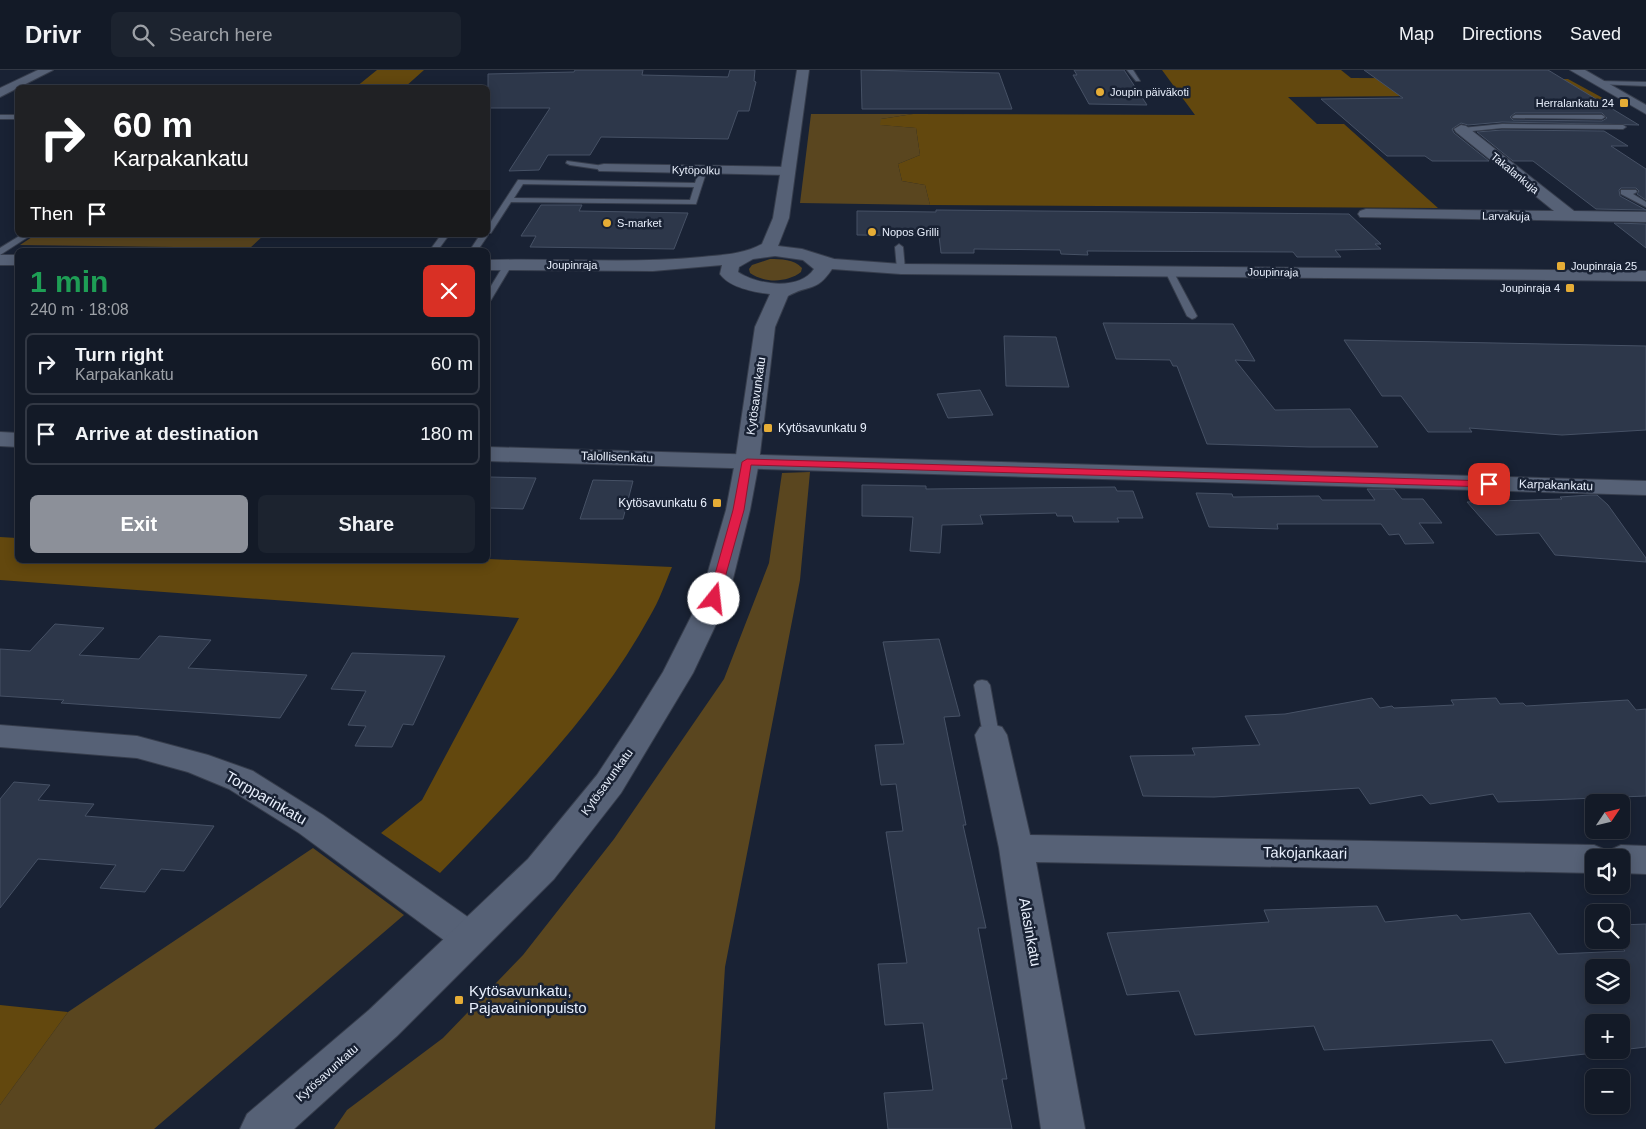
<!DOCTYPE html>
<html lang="en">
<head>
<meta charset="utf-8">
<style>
  :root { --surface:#131a27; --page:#1c232f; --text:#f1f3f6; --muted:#9da1a7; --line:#323844; --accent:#8c9099 }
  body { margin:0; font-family:Arial,sans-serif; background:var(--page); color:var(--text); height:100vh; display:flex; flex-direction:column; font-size:19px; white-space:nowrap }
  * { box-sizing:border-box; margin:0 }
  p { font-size:16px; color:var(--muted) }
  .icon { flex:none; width:28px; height:28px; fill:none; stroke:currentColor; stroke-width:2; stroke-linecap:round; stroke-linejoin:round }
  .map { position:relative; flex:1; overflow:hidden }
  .side { position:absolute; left:15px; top:178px; width:475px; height:315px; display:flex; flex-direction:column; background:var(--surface); border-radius:8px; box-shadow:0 2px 12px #0003,0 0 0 1px var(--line) }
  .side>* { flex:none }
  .hud { position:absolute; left:15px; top:15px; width:475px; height:152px; border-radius:8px; box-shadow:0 2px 12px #0003,0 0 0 1px var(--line); background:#202124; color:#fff; overflow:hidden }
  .needle { width:32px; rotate:55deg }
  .controls { position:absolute; left:1585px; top:724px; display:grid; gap:10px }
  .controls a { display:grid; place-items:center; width:45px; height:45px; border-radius:8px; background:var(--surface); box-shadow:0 2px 12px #0003,0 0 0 1px var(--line); font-size:25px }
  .pin { position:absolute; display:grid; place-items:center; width:42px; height:42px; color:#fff; margin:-21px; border-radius:10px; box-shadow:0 2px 8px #0006 }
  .me { position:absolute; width:55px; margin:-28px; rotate:16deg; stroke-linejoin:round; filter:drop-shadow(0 0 4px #0008) }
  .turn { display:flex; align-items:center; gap:18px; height:105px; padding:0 15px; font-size:22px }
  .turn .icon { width:65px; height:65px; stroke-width:2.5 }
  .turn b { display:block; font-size:35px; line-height:42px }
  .then { display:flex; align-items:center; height:48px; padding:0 15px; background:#0003; gap:10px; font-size:19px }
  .round { display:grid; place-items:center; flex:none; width:52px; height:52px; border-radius:8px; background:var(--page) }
  .summary { display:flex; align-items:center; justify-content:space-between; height:85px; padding:0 15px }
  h1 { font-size:30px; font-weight:700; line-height:38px; color:#1e9e55 }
  .action { display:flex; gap:10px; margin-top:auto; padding:10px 15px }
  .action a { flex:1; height:58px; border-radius:8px; background:var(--accent); color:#fff; font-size:20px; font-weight:700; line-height:58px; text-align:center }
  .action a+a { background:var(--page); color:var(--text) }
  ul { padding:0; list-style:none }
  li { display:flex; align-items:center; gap:15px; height:62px; margin:0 10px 8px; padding:0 5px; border:2px solid var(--line); border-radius:8px }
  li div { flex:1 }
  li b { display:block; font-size:19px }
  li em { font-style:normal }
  header { display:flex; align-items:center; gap:30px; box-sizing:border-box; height:70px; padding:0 25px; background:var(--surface); border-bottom:1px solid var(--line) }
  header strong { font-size:24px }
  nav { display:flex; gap:28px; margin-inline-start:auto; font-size:18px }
  .search { width:350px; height:45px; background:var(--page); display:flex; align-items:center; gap:12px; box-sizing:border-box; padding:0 18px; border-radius:8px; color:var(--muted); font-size:19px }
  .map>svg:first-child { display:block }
</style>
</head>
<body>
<header>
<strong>Drivr</strong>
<div class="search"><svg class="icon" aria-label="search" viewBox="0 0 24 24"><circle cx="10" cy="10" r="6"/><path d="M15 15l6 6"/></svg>Search here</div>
<nav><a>Map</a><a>Directions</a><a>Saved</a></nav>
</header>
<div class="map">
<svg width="1646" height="1059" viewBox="0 0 1646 1059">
  <rect width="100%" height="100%" fill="#192234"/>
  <!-- green -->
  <path fill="#5a461f" d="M811,44H913L881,49V55L916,58L920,85L898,94L902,111L925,115L930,135L800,133Z
    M35,165H264L250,178L20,175Z
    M770,189C781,189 794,189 802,198L801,202C787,213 764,213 750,203L749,199L752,195Z
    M810,402L800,510L725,897L715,1059H334L347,1040L443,968L523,885L614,769L724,609L769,493L782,403Z
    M313,778L404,845L154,1059H0V1035L68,942Z"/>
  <!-- forest -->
  <path fill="#63480e" d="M377,0H424L405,17H356Z
    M1162,0H1341L1351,8L1568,9L1612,33L1427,32L1419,26L1288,27L1317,54H1344L1438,138L930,135L925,115L902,111L898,94L920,85L916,58L880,55L881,49L913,44L1195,45Z
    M0,467L17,468L18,490L488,489L672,497C665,514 659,531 650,546C597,643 516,724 440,803L381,763L422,730L519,548L0,510Z
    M0,935L68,942L0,1035Z"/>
  <!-- building -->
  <path fill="#2d374a" stroke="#465165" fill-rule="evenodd" d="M575,0H643L642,5L728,7L730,0H755L754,11L756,12L749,41H738L728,69L601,67L590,85H548L539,100L509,101L550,38H488V4L574,2Z
    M861,0L999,3L1012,39H862Z
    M1074,0H1124L1147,35L1089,34L1073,5H1077Z
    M1364,0H1548L1639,55L1502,52L1468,55L1461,53L1452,59L1454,63L1489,91H1432L1425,86H1387L1321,29L1403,28ZM1515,43H1602L1607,48L1602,51L1513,50L1510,47Z
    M1502,60L1604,61L1628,76H1611L1646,99V130L1637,124L1639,121L1636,118H1621L1619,120L1620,126L1646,140L1596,139L1533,91H1513L1477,62Z
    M541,135H582L579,141L688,143L674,179L530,177L536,166H521Z
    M936,140L1349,144L1381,174H1375L1381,179L1335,180L1341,187H1297L1293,182L1087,181L1088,185L1061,184L1060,180L974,179V183H941L939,166L857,165V141L936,142Z
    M1614,153L1646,154V178Z
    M1103,253L1233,254L1255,291L1235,290L1275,340L1350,339L1378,377H1309L1207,374L1177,296H1173L1170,290L1116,289Z
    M1004,266L1056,267L1069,317L1006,316Z
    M1344,270L1646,276V360L1562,365L1469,358L1472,362H1428L1401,326H1382Z
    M980,320L993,345L948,348L937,324Z
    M488,407L536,408L523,439L488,438Z
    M593,410L633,411L623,449H580Z
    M862,415L926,416V419L1115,417L1117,421H1133L1143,448H1117L1119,452H1074L1072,446H1057L1056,443L980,445L983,454L942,455L940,483L910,481L913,447L862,446Z
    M1367,419H1394L1402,429H1423L1442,453H1419L1434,473L1405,474L1399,464L1389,465L1381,454H1277L1278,459L1209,457L1196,423L1232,424L1233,427L1319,426L1322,430H1375Z
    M1590,425H1597L1608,435L1646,488V492L1555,485L1539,463L1496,465L1467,432L1562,429L1560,427Z
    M55,554L104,558L79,585L139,589L159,566L211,570L188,598L307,605L280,648L61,633L64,630L0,626V579L30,581Z
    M939,569L960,646L944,647L966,755H963L986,858H978L1007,1009H1002L1012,1059H888L884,1023L933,1020L923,953L885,955L878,894L907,893L886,762L903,761L896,714L881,715L875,675L904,674L883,572Z
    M352,583L445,586L413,655L403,654L392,677L355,676L366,656L348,655L366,621L331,619Z
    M1372,628L1380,638L1392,636L1394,638L1454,635L1451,630L1496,628L1500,634L1523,633L1526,636L1628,630L1636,640L1646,639V726L1498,732L1493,724L1430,734L1422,725L1370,734L1359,718L1214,727L1143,726L1130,686L1195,685L1192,678L1260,675L1245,646L1285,644Z
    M14,712L50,715L38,730L94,734L85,746L214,756L184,801L161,799L145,822L100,818L116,795L38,789L0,838V729Z
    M1377,836L1385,852L1457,845L1461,850L1530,843L1558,884L1625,881L1621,876V855L1646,854V977L1621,980V952H1594V980H1621L1505,993L1492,970L1324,980L1314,956L1195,965L1179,921L1127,925L1107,863L1269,852L1264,840ZM1594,898H1621V925H1594Z"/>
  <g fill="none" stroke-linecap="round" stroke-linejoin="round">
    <defs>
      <path id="lane" d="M1127,0H1133L1140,11H1136Z
        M1599,11L1646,12V16L1597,14Z
        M0,45H18V49H0Z
        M1515,45H1602L1605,47L1602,49L1513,48L1512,47Z
        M1502,54L1623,55L1626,57L1623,59L1502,58L1462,62L1459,60L1462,58Z
        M567,91L604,96L608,98L604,100L570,95L566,93Z
        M700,98L707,100L696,134L511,132L491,163H488V156L518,110L695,113ZM523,114L694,117L690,130L514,128Z
        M1621,120H1636L1637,122L1633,124L1646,132V137L1621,124Z
        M488,164V165L478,180H470L480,165Z
        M21,165H31L0,185V178Z
        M441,165H449L438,180H430Z
        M899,174L903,177L905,199L901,202L897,199L895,177Z
        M508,192L512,195L491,230L488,231V221L505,193Z
        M1169,198L1173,201L1197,246L1195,248L1192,249L1187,246L1165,201Z
        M982,610L987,611L990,615L999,665L997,669L991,671L985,669L983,665L974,615L977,611Z"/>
      <path id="street" d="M1461,55L1466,56L1574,141L1646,142V152L1360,147L1358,144L1360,141L1366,139L1554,141L1456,62L1454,59Z
        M604,94L788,97L793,98L795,101L793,104L788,105L599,101L597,98L599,95Z
        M0,362L18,363V377L0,376Z
        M488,377L1646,411V425L488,391Z
        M991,654L1002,657L1007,665L1030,765L1594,775L1608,781L1621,775L1646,776V804L1621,803V788H1594V803L1036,792L1085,1059H1041L999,778L975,665L980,657Z
        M0,655L137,666L208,685L253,701L323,745L482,857L488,868L482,879L469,884L456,879L299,763L229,719L188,702L137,688L0,677Z"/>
      <path id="secondary" d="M38,0H53L0,27V18Z
        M797,0H809L789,148L778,176L802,179L834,189L901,194L1646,201V211L901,204L832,199C816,223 809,214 788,226L775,257L759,392L750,440L728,529L693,603L621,723L554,809L397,966L294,1059H240L247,1044L369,940L528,789L597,705L632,652L663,602L700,529L726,440L735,392L755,257L770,224C754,222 730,218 720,204L722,195L653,201L488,200V190C559,188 631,194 702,187C722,185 744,184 762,174L773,148ZM775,186L803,190L814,199C799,221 758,215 738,202L739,197L753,189Z
        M1570,0H1585L1646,35V44Z
        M0,185H18V195H0Z"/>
    </defs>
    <!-- lane casing -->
    <use href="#lane" stroke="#363d4c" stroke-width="2"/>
    <!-- street casing -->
    <use href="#street" stroke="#363d4c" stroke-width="2"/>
    <!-- secondary casing -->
    <use href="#secondary" stroke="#363d4c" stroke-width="2"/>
    <!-- lane -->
    <use href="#lane" fill="#566176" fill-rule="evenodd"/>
    <!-- street -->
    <use href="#street" fill="#566176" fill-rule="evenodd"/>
    <!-- secondary -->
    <use href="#secondary" fill="#566176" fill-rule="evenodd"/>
  </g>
  <!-- route -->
  <path fill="#e11d48" stroke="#92132f" d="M747,389L1489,411L1494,414L1489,417L751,395L744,440L719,529L714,532L708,529L733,440L742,392Z"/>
  <!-- markers -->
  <g fill="#e6ad36" stroke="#192234" stroke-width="2">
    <circle cx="1100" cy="22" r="5"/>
    <rect x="1619" y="28" width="10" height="10" rx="2.5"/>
    <circle cx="607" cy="153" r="5"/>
    <circle cx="872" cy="162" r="5"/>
    <rect x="1556" y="191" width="10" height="10" rx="2.5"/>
    <rect x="1565" y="213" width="10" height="10" rx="2.5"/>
    <rect x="763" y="353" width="10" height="10" rx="2.5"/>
    <rect x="712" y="428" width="10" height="10" rx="2.5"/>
    <rect x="454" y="925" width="10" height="10" rx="2.5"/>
  </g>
  <g text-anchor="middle" stroke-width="5" stroke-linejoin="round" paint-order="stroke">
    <!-- far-poi labels -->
    <g font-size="11" fill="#e8effc" stroke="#192234" text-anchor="start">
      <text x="1110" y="26">Joupin päiväkoti</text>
      <text x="1614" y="37" text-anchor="end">Herralankatu 24</text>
      <text x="617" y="157">S-market</text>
      <text x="882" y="166">Nopos Grilli</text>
      <text x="1571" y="200">Joupinraja 25</text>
      <text x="1560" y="222" text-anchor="end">Joupinraja 4</text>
    </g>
    <!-- far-street labels -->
    <g font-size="11" fill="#e8effc" stroke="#192234">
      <text transform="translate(696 100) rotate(1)" y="4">Kytöpolku</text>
      <text transform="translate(1515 103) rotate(39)" y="4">Takalankuja</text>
      <text transform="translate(1506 146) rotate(1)" y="4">Larvakuja</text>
      <text x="572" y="199">Joupinraja</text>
      <text transform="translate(1273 202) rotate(1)" y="4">Joupinraja</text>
    </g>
    <!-- street labels -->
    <g font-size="12" fill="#e8effc" stroke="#192234">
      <text transform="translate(756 326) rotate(-82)" y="4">Kytösavunkatu</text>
      <text transform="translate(617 387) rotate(2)" y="4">Talollisenkatu</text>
      <text transform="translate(1556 415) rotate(2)" y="4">Karpakankatu</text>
      <text transform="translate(607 712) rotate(-54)" y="4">Kytösavunkatu</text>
      <text transform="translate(327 1003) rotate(-42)" y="4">Kytösavunkatu</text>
    </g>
    <!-- poi labels -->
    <g font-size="12" fill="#e8effc" stroke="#192234" text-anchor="start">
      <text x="778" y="362">Kytösavunkatu 9</text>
      <text x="707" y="437" text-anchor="end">Kytösavunkatu 6</text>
    </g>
    <!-- near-street labels -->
    <g font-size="15" fill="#e8effc" stroke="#192234">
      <text transform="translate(266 728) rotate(30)" y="5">Torpparinkatu</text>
      <text transform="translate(1305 783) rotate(1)" y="5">Takojankaari</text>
      <text transform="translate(1030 862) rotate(80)" y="5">Alasinkatu</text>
    </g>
    <!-- near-poi labels -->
    <g font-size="15" fill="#e8effc" stroke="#192234" text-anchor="start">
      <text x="469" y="926">Kytösavunkatu,<tspan x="469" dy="17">Pajavainionpuisto</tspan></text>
    </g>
  </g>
</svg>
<div class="controls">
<a><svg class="needle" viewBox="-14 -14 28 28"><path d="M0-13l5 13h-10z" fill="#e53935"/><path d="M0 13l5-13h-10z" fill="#9da1a7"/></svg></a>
<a><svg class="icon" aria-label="sound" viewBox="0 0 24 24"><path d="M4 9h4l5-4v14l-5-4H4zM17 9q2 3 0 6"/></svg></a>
<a><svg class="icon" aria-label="search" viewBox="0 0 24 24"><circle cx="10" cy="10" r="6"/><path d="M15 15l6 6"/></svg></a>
<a><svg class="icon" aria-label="layers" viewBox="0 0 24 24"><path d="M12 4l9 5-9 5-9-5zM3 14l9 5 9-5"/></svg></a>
<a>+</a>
<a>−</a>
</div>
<div class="pin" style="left:1489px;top:414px;background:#d93025"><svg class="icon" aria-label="arrive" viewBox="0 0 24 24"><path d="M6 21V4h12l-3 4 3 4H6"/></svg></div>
<svg class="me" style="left:714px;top:529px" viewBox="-20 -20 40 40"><circle r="19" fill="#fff"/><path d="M0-13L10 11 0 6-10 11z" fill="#e11d48"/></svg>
<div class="hud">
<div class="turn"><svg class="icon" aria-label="right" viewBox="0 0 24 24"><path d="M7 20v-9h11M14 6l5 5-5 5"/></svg><div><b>60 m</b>Karpakankatu</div></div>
<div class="then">Then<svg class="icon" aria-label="arrive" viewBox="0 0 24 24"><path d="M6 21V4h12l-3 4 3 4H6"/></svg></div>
</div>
<section class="side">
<div class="summary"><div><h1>1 min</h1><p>240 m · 18:08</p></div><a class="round" style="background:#d93025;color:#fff"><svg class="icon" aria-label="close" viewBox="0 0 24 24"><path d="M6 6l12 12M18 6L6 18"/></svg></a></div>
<ul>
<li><svg class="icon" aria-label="right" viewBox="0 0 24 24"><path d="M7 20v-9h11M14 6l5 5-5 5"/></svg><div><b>Turn right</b><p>Karpakankatu</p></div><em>60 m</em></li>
<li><svg class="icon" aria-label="arrive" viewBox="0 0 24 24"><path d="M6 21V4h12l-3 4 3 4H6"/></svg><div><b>Arrive at destination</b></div><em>180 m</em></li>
</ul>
<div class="action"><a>Exit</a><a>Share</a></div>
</section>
</div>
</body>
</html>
